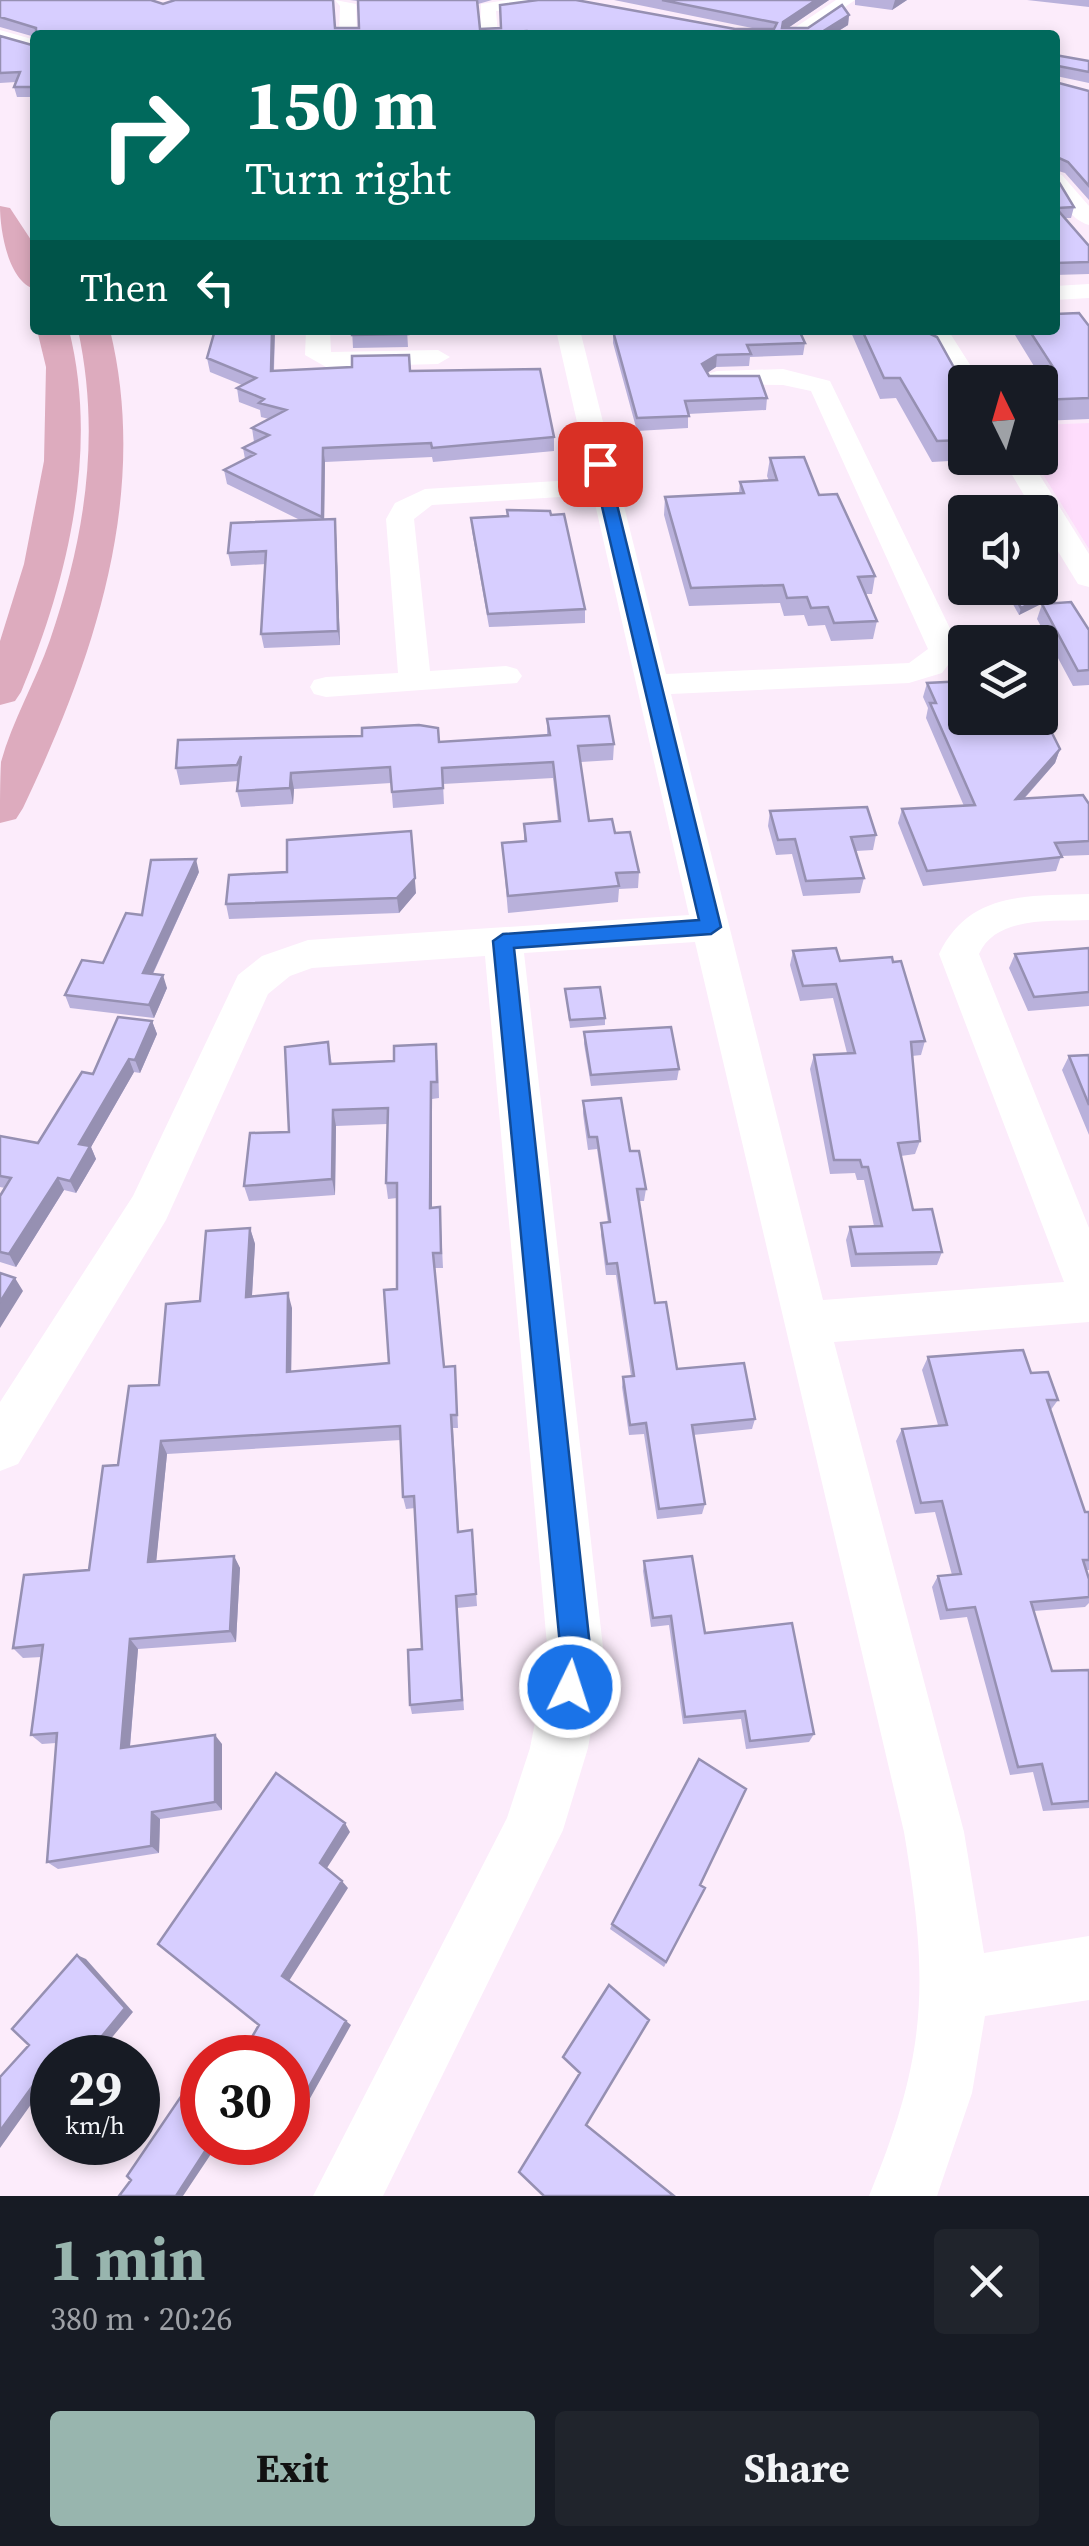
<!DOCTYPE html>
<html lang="en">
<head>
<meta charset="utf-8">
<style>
  :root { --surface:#171b24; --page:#20242c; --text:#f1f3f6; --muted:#9ea1a6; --accent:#98b5ae }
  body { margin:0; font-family:"Source Serif 4",serif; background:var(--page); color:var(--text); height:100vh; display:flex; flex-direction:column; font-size:38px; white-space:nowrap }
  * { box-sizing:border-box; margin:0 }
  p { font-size:32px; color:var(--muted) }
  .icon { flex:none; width:55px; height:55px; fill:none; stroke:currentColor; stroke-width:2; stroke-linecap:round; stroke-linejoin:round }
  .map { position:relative; height:2196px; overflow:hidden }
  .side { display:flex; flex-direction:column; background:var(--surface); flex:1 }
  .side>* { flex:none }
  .hud { position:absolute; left:30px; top:30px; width:1030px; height:305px; border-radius:10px; box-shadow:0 5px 15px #0003; background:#00695c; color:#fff; overflow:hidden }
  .needle { width:65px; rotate:355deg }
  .fabs { position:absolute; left:948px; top:365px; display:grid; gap:20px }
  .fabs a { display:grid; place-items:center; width:110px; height:110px; border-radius:10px; background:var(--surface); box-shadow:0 5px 15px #0003; font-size:50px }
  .speed { position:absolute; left:30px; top:2035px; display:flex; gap:20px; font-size:50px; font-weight:700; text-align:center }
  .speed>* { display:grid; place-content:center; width:130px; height:130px; border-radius:50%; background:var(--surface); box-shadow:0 5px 15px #0003; line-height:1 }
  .speed small { font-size:25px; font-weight:400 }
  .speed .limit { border:15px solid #d22; background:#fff; color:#111 }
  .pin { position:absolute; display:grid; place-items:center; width:85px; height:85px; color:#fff; margin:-42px; border-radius:20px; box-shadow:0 5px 15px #0006 }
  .me { position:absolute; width:110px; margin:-55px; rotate:4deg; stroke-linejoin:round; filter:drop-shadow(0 0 8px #0008) }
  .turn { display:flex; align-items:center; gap:35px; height:210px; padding:0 50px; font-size:45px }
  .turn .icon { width:130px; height:130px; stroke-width:2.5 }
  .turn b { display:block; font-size:70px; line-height:85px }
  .then { display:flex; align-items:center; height:95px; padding:0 50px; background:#0003; gap:20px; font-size:38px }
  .round { display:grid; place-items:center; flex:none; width:105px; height:105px; border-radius:10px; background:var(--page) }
  .head { display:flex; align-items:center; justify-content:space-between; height:170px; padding:0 50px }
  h1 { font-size:60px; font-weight:700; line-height:75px; color:var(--accent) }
  .button { display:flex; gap:20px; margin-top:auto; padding:20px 50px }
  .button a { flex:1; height:115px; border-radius:10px; background:var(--accent); color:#111; font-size:40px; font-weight:700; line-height:115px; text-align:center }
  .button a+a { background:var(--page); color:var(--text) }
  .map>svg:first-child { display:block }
</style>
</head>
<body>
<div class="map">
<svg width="1089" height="2196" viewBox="0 0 1089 2196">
  <rect width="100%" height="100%" fill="#fcecfb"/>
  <!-- built -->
  <path fill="#feddfc" d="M1089,423V549L1033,458H1040V425Z"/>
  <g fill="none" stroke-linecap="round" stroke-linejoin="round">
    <!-- minor -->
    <path fill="#fff" fill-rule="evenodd" d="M335,0L356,4L357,35H339L340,6Z
      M507,0H563L555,5L496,11L498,35H480L481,4Z
      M836,0H855L805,35H784Z
      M0,30L35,40V51L0,41Z
      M1055,173L1062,175L1089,206V225C1068,219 1055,193 1055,173Z
      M1089,284V298L1055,300V286Z
      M306,330H330L331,352L438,350L450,357L438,364L326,367L305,355Z
      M556,330H580L666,674L909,663L928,649L811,391L783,385L708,384L704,379L708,374L717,371L783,369L830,381L960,649L942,673L909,683L671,694L823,1300L1064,1282L939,954C969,891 1028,896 1089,894V920C1053,922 996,915 979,954L1089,1228V1322L834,1342L964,1832L984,1953L1089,1936V2000L985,2016L972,2093L937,2196H869C928,2053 929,1983 904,1832L695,942L524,953L604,1656L588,1748L563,1830L383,2196H313L507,1818L530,1748L548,1656L485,956L312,968L290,976L268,994L166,1220L18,1464L0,1471V1402L133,1196L238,975L262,956L308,940L689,915L593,495L432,505L414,519L430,671L506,666L517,669L522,676L517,683L326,697L314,694L310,687L314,680L326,677L398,673L386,519L395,503L425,489L590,479Z
      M924,330H948L981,382H965V389L960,387Z
      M1002,458H1029L1089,554V587L1078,584L1040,522V512H1034Z"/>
    <!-- major -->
    <path fill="#ddabbe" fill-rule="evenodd" d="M0,206L10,208L35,246V289C8,282 0,230 0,206Z
      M37,330H69C99,449 68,580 21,692L15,701L0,705V641L24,564L44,461L46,367Z
      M78,330H110C150,495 94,659 23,808L16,819L0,823C0,804 0,780 1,762C12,721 36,681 50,640C85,538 101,436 78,330Z"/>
  </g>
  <!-- wall -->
  <path fill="#b9b1db" d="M0,0L163,4L335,28H359L358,1L350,0H492L478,4L480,29H757L614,0H829L788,28H808L849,15L848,25L832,35H35V37L0,27Z
    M855,0H907L892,10L855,5Z
    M1027,0H1089V7Z
    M0,36L32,45L35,42V97H17L14,87L16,82L0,83Z
    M1055,55L1089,61V83L1056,76Z
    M1055,82L1089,91V200L1065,173L1055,170L1057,179L1074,207L1071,218H1065L1089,246V274L1055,275Z
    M1089,326V419L1040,421V382H965V458H984V459L932,462L896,398L880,399L850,330H922L957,373L1037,371L1015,335L1016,330H1055Z
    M210,330H275L274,371H410L554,437V451L433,462L432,457L325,462L324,520L336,533L340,645L264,648L261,634L266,564L231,566L228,553L302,521L227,484L224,470L245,459L243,448L254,442L252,428L269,419L261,417L260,410L239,402L237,388L242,385L210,372L207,358L215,333H210Z
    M352,330H407L408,347L353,348Z
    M615,330H799L805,343L803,355L750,357L749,366L716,367L707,373L709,376L767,398L766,410L688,414V428L637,431L613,343V331Z
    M770,458L819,495L875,576L872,594H866L877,621L873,639L831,641L825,625L808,626L804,615L784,616L780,603L689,606L664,515L665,497L739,493L740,482L769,481L767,476Z
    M507,510L585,609V623L489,627L472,531L471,518L507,516Z
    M1004,588H1040L1045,596L1043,603L1019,615Z
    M1042,604L1089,630V685L1073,686L1037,619Z
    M927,683L989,722L1060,749L1055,763L1024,799L1089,804V855L1061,856L1056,871L923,886L898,823L902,809L964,806L926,718L928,708L923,697Z
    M547,719L614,744L613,760L581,762L589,821L615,833L639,872L638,888L619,889L618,902L508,913L502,843L524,842V824L558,822L553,778L443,784L444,804L393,808L391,783L294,789L293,804L241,807L237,791L239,781L180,785L176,768L439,742L547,736Z
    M770,811L876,835L873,850L856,851L864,878L860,893L803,896L792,854L776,855L768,826Z
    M199,872L153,974L167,988L154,1018L70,1008L65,995L103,963L142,915Z
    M416,893L399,913L229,919L226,904Z
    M1089,948V1006L1028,1011L1009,968L1015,954Z
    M793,951L840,961L925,1041L921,1055L912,1056L920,1141L915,1154L901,1156L913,1210L942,1252L937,1265L851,1267L846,1240L850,1227L874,1226L864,1180H857L855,1173L830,1174L810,1069L814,1055L847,1053L833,998L800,1001L790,965Z
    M565,989L605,1018V1025L570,1028Z
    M152,1021L157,1034L140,1073L134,1072L91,1147L96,1159L76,1193L64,1190L16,1267L0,1262V1196L5,1188L0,1187V1136L38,1143L93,1074Z
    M584,1032L679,1069L677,1080L591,1086L584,1044Z
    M328,1042L332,1064L438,1060L439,1098L432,1099V1208L440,1207L443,1268H435L444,1367L455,1366L456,1380L458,1428H453L459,1532L472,1530L477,1606L457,1608L464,1710L412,1714L410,1705L422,1649L415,1508L406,1509L403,1497L401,1440L167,1454L156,1561L234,1556L240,1568L236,1642L138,1649L130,1747L222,1744V1810L160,1819L159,1853L58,1869L47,1862L56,1743L42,1744L31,1735L42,1657L23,1658L13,1648L89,1570L118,1465L200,1301L250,1228L255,1244L252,1296L292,1308L291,1372L389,1363L397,1289V1198L388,1199L386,1183L387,1124L336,1126L335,1195L249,1201L244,1186L289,1132Z
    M1089,1055V1135L1062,1070L1069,1056Z
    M583,1101L630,1151L646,1189L644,1201H639L655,1303L677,1369L755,1419L752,1429L693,1435L705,1504L702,1514L657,1519L644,1434L629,1435L622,1387L623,1377L631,1376L616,1275H606L601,1235V1223H608L597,1149L588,1150L583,1114Z
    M928,1357L1031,1373L1058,1400L1050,1411L1085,1512H1089V1570H1086L1089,1579V1603L1085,1607L1034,1611L1052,1671L1089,1670V1808L1043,1811L1033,1772L1010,1775L967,1617L940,1620L932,1587L938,1576L952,1575L935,1512L915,1514L896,1441L902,1429L938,1425L922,1370Z
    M644,1561L705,1633L814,1734L809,1742L746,1749L741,1719L683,1724L669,1625L651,1627L643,1571Z
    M700,1885L705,1888L664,1967L610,1929L612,1924Z"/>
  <!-- shaded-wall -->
  <path fill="#9690b2" d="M816,0H829L782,32L783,22Z
    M895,0H907L892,10Z
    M849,15L848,25L832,35H817Z
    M272,330H275L273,384L271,371Z
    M717,355L716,367L701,377L702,364Z
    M323,448L325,462L324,531L322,517Z
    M335,519L336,533L340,645L338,631Z
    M1045,596L1043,603L1019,615L1021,608Z
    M1060,749L1055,763L1011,813L1016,799Z
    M291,773L294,789L293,804L290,788Z
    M411,831L416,893L399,913L397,898Z
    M196,859L199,872L147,986L143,973Z
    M163,975L167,988L154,1018L149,1005Z
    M152,1021L157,1034L140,1073L135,1060Z
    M129,1059L134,1072L91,1147L96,1159L76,1193L70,1181L79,1144Z
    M431,1082L432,1099V1223L430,1208Z
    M333,1110L336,1126L335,1195L332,1179Z
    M58,1178L64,1190L16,1267L9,1254Z
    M250,1228L255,1244L251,1311L246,1297Z
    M15,1278L23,1291L0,1328V1302Z
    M288,1293L292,1308L291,1386L287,1372Z
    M161,1441L167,1454L155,1574L148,1562Z
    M234,1556L240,1568L236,1642L230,1631Z
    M130,1639L138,1649L129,1757L121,1748Z
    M215,1735L222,1744V1810L215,1802Z
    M152,1812L160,1819L159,1853L151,1846Z
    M345,1823L350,1832L325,1871L320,1863Z
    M342,1881L348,1888L289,1981L282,1976Z
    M77,1955L86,1959L133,2012L95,2058H84Z
    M346,2021L351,2025L308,2102L302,2099Z
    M37,2080L47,2082L0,2148V2131Z
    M182,2095L189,2096L202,2108V2112Z
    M211,2142H219L183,2196H176Z"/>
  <!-- building -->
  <path fill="#d7ceff" stroke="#9690b2" stroke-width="2.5" d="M0,0H151L163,4L175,0H333L335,28H359L358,0H477L480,29L501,28L500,5L538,0H576L735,29H774L777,23L662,0H816L783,22L782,28H808L842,5L849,15L817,35H531L527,31L463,35H36V28L0,17Z
    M0,36L32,45L35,42V87H14L20,72L0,73Z
    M1055,55L1089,61V72L1058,66L1055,77Z
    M1055,82L1089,91V186L1068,162L1059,158L1055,162Z
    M1055,169L1057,179L1074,207L1056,208L1089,246V262L1055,263Z
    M1079,313L1089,326V398L1040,400V382H965V440L937,441L900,378H884L862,330H922L937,337L957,373L1055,370L1029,330H1055V314Z
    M215,330H272L271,371L352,367V356L409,355L410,371L540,369L554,437L432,448L431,443L323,448L322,517L224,470L255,454L243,448L269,435L252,428L286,410L259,403L264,399L237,388L256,378L207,358Z
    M352,330H407L408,334L352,335Z
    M618,330H799L805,343L747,345L751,354L717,355L702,364L709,376H759L767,398L685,401L689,416L637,418L613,331Z
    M804,457L819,495L837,494L875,576L858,577L877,621L834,623L828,607L811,608L807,597L787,598L783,585L691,588L665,497L744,493L740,482L777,480L770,458Z
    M507,510L550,511L551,515L564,514L585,609L488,614L471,518L508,516Z
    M335,519L338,631L261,634L266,551L228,553L231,523Z
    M1040,587L1045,596L1021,608L1010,588Z
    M1071,602L1089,630V670L1078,671L1042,604Z
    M965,681V718H987L989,722L994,718H1040V709L1060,749L1016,799L1083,795L1089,804V841L1055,843L1062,857L927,871L902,809L975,805L930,703H936L927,683Z
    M609,716L614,744L578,746L589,821L612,819L615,833L630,832L639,872L616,873L619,886L508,896L502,843L526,841L524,824L560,821L553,762L442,768L443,788L392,792L390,767L291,773L290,788L237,791L241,756L237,765L176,768L178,740L362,736V728L419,725L438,728L439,742L550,735L547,719Z
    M867,807L876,835L851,837L864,878L806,881L795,839L778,840L770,811Z
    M411,831L415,878L397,898L226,904L229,875L287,872V840Z
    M196,859L143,973L163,975L149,1005L65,995L82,960L103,963L126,913L142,915L151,860Z
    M836,948L840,961L892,957L893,962L901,961L925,1041L911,1042L920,1141L898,1143L913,1210L932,1209L942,1252L856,1254L850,1227L882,1226L868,1167H862L860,1160H834L814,1055L855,1053L836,984L803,986L793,951Z
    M1089,948V992L1034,997L1015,954Z
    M600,987L605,1018L570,1020L565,989Z
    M118,1017L152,1021L135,1060L129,1059L79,1144L90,1146L70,1181L58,1178L9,1254L0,1252V1196L11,1178L0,1176V1136L38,1143L82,1072L93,1074Z
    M671,1027L679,1069L591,1075L584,1032Z
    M328,1042L330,1064L394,1061V1046L436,1044L437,1082H431L430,1208L440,1207L441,1253H433L444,1367L455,1366L457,1415H451L458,1532L472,1530L476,1594L456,1596L462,1700L410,1705L408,1650L422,1649L414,1496L403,1497L400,1426L161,1441L148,1562L234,1556L230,1631L130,1639L121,1748L215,1735V1802L152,1812L151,1846L47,1862L57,1733L31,1735L43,1645L13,1648L24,1575L89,1570L103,1466L118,1465L129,1386L159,1385L166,1304L200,1301L206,1231L250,1228L246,1297L288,1293L287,1372L389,1363L384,1290L397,1289V1183H386L388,1108L333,1110L332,1179L244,1186L250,1133L289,1132L285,1047Z
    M1089,1055V1105L1069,1056Z
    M621,1098L630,1151H639L646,1189H637L655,1303L666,1302L677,1369L744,1363L755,1419L692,1425L705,1504L659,1509L646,1423L630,1425L623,1377L634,1376L617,1263L607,1264L601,1223L610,1222L597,1137H589L583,1101Z
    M0,1273L15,1278L0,1302Z
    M1023,1350L1031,1373L1048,1372L1058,1400H1047L1085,1512H1089V1560H1083L1089,1579V1597L1031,1602L1052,1671L1089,1670V1801L1052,1804L1042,1764L1018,1767L975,1607L947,1610L938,1576L961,1574L942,1501L921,1503L902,1429L947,1425L928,1357Z
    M692,1556L705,1633L792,1623L814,1734L750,1741L745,1711L685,1717L671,1616L653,1618L644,1561Z
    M699,1759L746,1789L700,1885L705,1888L666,1962L612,1924Z
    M276,1773L345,1823L320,1863L342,1881L282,1976L346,2021L302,2099L288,2088V2058H247L242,2054L259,2025L158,1944Z
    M77,1955L125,2008L84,2058H52V2095L51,2097L37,2080L0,2131V2077L29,2045L12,2029Z
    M609,1985L649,2020L586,2125L674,2196H544L519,2172L580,2073L563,2057Z
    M182,2095L202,2112V2142H211L176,2196H119L131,2180L127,2176Z"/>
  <!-- route -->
  <path fill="#1a73e8" stroke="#114b97" stroke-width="2.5" d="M600,459L607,464L721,927L711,934L514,948L591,1656L581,1697L570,1702L559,1697L555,1687L561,1656L493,941L503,934L699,920L592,464Z"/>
</svg>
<div class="fabs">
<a><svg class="needle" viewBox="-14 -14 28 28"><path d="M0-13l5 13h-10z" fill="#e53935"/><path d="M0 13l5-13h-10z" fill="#9ea1a6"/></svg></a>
<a><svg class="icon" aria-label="sound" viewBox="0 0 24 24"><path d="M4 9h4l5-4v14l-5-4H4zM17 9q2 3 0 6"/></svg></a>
<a><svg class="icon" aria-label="layers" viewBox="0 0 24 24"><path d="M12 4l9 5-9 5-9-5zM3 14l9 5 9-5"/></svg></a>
</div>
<div class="speed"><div>29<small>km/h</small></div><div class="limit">30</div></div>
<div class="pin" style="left:600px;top:464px;background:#d93025"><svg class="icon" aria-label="arrive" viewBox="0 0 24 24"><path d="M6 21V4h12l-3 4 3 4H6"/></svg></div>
<svg class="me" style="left:570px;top:1687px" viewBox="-20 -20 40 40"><circle r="17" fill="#1a73e8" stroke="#fff" stroke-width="3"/><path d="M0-11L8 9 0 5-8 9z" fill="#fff"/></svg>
<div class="hud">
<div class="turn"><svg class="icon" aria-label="right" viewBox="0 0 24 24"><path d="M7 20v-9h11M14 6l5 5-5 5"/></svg><div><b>150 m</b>Turn right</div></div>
<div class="then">Then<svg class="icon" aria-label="left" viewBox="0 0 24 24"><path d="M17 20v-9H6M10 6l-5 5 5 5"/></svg></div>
</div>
</div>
<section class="side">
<div class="head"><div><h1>1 min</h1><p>380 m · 20:26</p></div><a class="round"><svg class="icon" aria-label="close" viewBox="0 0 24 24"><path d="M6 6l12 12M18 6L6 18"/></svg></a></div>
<div class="button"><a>Exit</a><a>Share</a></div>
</section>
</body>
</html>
